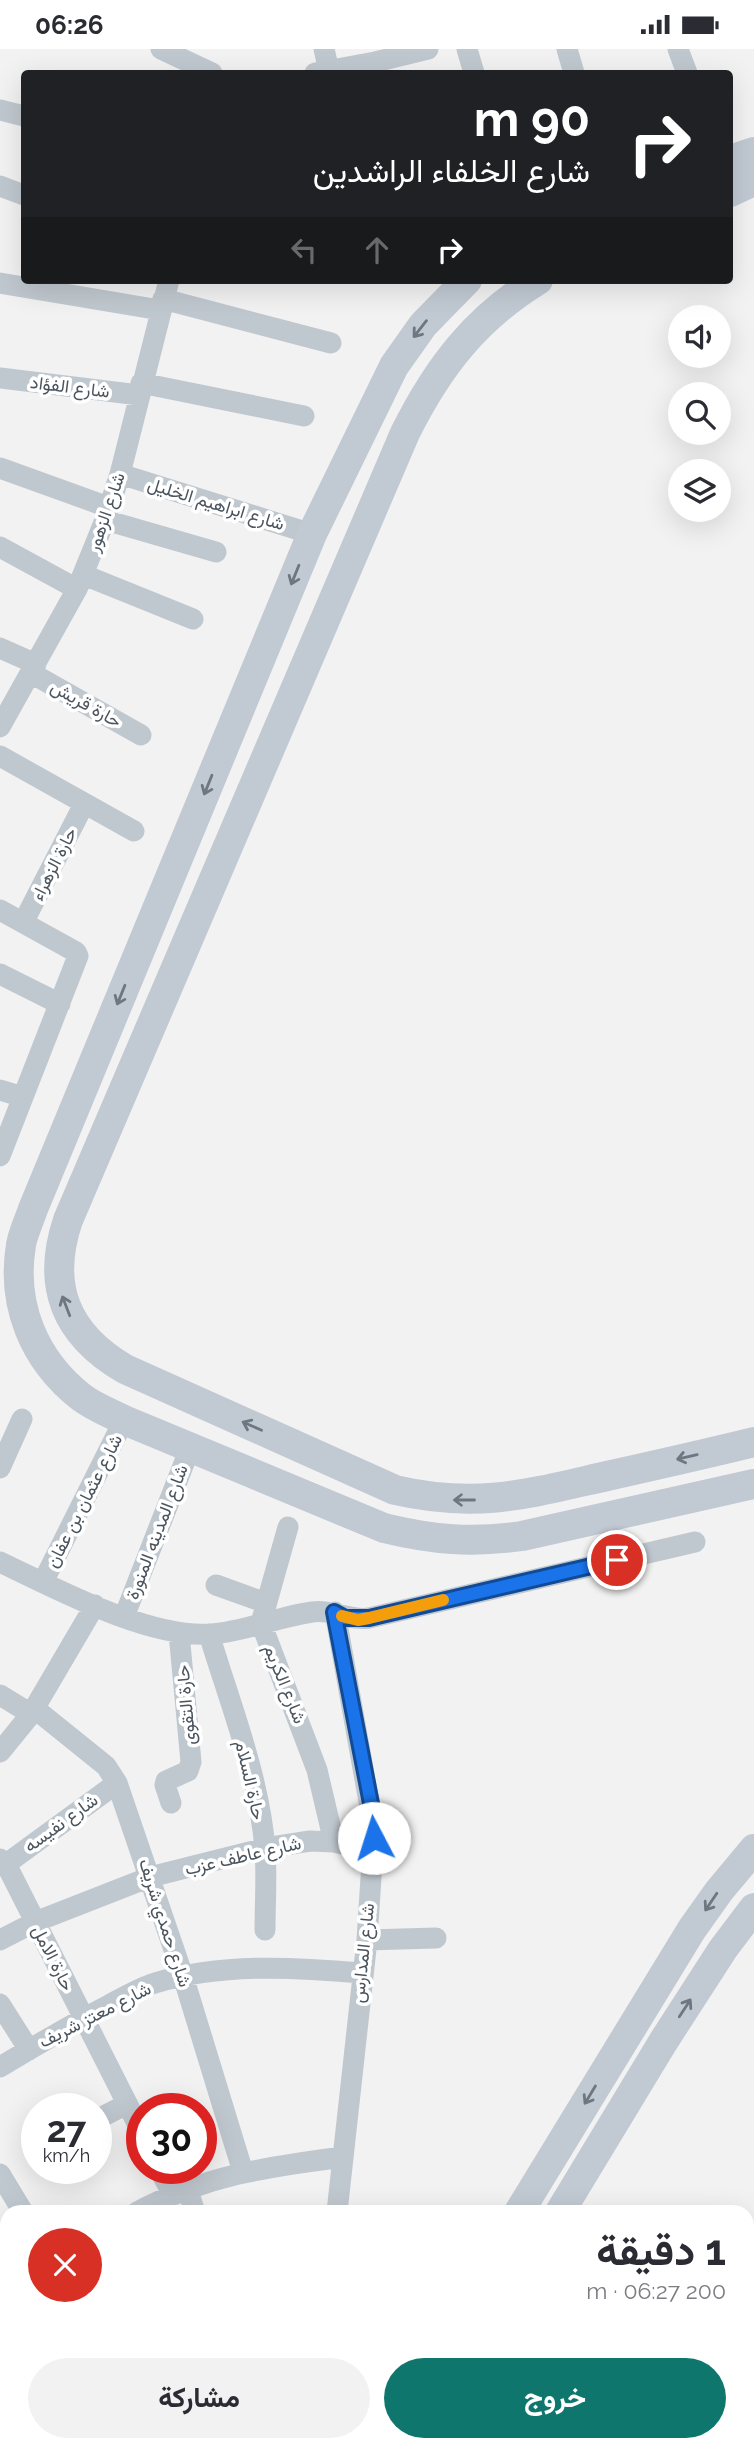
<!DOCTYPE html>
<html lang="ar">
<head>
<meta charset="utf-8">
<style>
  :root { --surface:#fff; --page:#f2f2f3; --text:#2b2b33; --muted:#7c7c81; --accent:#0f766e }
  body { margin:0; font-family:Raleway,Vazirmatn,sans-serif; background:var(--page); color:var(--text); direction:rtl; height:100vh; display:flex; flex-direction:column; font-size:26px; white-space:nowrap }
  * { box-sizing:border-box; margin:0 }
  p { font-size:23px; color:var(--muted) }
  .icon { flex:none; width:38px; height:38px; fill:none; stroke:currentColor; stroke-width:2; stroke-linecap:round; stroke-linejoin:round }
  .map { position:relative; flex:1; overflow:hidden; direction:ltr }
  .drawer { position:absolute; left:0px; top:2156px; width:754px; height:247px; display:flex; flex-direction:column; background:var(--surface); border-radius:21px 21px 0 0; box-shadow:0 7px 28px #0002; direction:rtl }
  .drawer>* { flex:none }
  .top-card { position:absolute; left:21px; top:21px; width:712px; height:214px; border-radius:7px; box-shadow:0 7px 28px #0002; direction:rtl; background:#202124; color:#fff; overflow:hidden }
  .fabs { position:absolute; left:668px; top:256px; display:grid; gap:14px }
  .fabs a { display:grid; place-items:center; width:63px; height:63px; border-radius:50%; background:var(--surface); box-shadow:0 7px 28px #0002; font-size:35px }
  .speed { position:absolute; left:21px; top:2044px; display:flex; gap:14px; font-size:35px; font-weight:700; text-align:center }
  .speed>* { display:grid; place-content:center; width:91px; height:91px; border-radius:50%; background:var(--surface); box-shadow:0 7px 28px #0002; line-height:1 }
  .speed small { font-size:18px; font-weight:400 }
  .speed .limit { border:10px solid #d22; background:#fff; color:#111 }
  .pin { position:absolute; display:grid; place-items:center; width:60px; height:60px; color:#fff; margin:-30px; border:4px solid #fff; border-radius:50%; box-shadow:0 2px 7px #0007 }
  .me { position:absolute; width:77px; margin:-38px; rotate:355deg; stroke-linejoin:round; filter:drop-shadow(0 0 5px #0008) }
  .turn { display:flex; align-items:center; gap:24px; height:147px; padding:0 28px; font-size:32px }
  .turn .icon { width:91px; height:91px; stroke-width:2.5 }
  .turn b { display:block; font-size:49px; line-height:60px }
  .lanes { display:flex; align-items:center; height:66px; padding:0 28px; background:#0003; justify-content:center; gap:35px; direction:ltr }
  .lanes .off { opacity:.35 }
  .round { display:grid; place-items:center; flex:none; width:74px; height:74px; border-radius:37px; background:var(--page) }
  .headline { display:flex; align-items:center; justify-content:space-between; height:119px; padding:0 28px }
  h1 { font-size:42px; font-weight:700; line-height:52px }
  .action { display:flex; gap:14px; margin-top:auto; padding:14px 28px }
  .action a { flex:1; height:80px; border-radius:42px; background:var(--accent); color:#fff; font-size:28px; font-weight:700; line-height:80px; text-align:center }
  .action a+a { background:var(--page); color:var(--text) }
  .status { display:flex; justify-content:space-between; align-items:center; height:49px; padding:0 35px; background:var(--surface); direction:ltr }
  .status svg { height:19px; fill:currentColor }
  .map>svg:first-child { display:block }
</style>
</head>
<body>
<div class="status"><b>06:26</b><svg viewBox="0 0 49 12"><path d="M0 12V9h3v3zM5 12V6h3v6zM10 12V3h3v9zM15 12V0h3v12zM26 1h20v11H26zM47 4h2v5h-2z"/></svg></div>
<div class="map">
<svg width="754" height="2402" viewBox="0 0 754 2402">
  <rect width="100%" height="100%" fill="#f3f2f2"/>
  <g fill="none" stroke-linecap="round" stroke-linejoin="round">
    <!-- street -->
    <path stroke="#c0c8cf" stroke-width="21" d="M161,0L212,24
      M324,0L329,22
      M467,0L474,24
      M567,0L574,24
      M678,0L687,24
      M315,24L375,13L428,0
      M0,61L24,67
      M0,137L24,146
      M0,234L160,261
      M163,250L331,294
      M0,329L139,346
      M141,334L304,367
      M0,419L108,458
      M120,425L312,485
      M105,471L216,503
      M0,498L77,540
      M84,526L193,570
      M0,599L36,615
      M31,624L141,686
      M0,678L77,540L105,471L120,425L169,231
      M0,707L134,782
      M0,861L76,903L78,907L0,1107
      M23,874L84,755
      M0,925L60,955
      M0,1041L23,1048
      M0,1419L22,1370
      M288,1478L261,1574L317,1721L334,1793
      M0,1513C57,1540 149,1590 212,1585C246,1582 278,1568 312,1563C332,1560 349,1572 369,1569L695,1493
      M43,1533L124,1371
      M216,1536L266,1554
      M335,1563L374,1781L367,1891L337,2163
      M124,1568L190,1399
      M209,1585C230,1655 259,1726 265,1800C267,1827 265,1854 265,1881
      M0,1646L31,1665
      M34,1659L106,1717L117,1734L183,1927L243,2123
      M0,1703L31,1665L95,1556
      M171,1754L165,1736L166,1732L188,1722L191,1713L179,1584
      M0,1810L6,1815L142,2084
      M6,1815L117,1734
      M0,1891L35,1873L150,1828L265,1799L310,1792L334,1793L372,1802
      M367,1891L436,1889
      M0,1955L29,2001
      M0,2018C35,1997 70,1976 107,1957C122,1949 139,1939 155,1934C221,1914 294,1918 362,1924
      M96,2071L127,2055
      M159,2119L172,2145
      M0,2125L23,2163
      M187,2139L195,2163
      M137,2163C206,2126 267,2118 343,2108
      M0,2268L7,2261
      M0,2300L7,2309
      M204,2396L208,2402
      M71,2402L80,2396"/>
    <!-- secondary -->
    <path stroke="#c1c9d3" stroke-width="30" d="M730,111L754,103
      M730,143L754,132
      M467,231L423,276L394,317L312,485L33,1160C29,1172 23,1184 21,1196C11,1256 34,1311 81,1348C94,1358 110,1364 124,1371L384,1479C433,1491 472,1494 522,1487L754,1435
      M538,231C475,270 438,318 405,384L68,1171C46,1236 65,1285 125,1320L395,1441C478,1460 527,1445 607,1427C656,1416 705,1405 754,1393
      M519,2163L692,1880L719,1842L754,1800
      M560,2163L663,1993L723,1900L754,1859
      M306,2402L317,2396
      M378,2402L379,2396
      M429,2402L432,2396"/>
  </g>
  <!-- one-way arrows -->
  <defs><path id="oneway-shaft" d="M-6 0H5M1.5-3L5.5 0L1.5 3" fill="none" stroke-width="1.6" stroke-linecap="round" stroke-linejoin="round" transform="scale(1.75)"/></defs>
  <g stroke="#6e7781">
    <use href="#oneway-shaft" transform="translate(420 280) rotate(128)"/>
    <use href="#oneway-shaft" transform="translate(295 526) rotate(112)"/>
    <use href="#oneway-shaft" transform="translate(208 736) rotate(112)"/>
    <use href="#oneway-shaft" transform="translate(121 946) rotate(112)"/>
    <use href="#oneway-shaft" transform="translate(66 1257) rotate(-111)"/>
    <use href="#oneway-shaft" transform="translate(252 1377) rotate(-156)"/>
    <use href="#oneway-shaft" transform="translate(687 1408) rotate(167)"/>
    <use href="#oneway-shaft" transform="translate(464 1451) rotate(-180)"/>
    <use href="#oneway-shaft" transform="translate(711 1853) rotate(124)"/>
    <use href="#oneway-shaft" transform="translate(685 1959) rotate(-57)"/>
    <use href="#oneway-shaft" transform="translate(590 2046) rotate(121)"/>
  </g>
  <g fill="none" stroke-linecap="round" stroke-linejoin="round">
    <defs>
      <path id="route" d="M374,1789V1770L334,1563L345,1569H369L617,1511"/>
    </defs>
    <!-- route casing -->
    <use href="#route" stroke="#114b97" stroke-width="18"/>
    <!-- route -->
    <use href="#route" stroke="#1a73e8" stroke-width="12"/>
    <!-- slow -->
    <path stroke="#f59e0b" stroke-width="12" d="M342,1567L358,1571L369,1569L443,1551"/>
  </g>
  <g text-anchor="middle" stroke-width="7" stroke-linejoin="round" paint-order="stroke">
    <!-- street labels -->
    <g font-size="18" fill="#4a545e" stroke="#fff">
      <text transform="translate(70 338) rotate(7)" y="6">شارع الفؤاد</text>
      <text transform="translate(216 455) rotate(17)" y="6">شارع ابراهيم الخليل</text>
      <text transform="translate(106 463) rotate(-71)" y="6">شارع الزهور</text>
      <text transform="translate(86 655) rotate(29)" y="6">حارة قريش</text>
      <text transform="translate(54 815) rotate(-63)" y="6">حارة الزهراء</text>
      <text transform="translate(84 1452) rotate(-63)" y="6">شارع عثمان بن عفان</text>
      <text transform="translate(157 1483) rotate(-69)" y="6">شارع المدينه المنورة</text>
      <text transform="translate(285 1635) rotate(68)" y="6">شارع الكريم</text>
      <text transform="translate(186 1656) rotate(-95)" y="6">حارة التقوى</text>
      <text transform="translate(250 1731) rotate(77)" y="6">حارة السلام</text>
      <text transform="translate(61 1774) rotate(-36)" y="6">شارع نفيسه</text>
      <text transform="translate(243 1807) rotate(-13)" y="6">شارع عاطف عزب</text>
      <text transform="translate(165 1874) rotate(72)" y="6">شارع حمدي شريف</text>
      <text transform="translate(363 1904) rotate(-84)" y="6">شارع المدارس</text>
      <text transform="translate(53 1909) rotate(63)" y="6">حارة الامل</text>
      <text transform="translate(95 1966) rotate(-27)" y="6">شارع معتز شريف</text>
    </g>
  </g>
</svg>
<div class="fabs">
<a><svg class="icon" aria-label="sound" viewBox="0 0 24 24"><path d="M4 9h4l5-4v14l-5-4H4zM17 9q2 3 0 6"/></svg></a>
<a><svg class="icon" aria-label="search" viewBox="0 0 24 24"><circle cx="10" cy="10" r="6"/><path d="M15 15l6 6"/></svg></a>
<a><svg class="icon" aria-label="layers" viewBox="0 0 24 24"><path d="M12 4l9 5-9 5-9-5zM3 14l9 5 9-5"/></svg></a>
</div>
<div class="speed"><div>27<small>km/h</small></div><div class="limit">30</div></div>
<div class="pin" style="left:617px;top:1511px;background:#d93025"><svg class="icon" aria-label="arrive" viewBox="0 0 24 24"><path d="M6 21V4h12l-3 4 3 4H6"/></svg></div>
<svg class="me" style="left:374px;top:1789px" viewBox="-20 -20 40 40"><circle r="19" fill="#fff"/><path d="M0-13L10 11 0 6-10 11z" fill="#1a73e8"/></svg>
<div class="top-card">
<div class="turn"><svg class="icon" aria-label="right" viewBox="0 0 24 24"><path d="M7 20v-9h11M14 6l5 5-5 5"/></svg><div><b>90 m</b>شارع الخلفاء الراشدين</div></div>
<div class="lanes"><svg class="icon off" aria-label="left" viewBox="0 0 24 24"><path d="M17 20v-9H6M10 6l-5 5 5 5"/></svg><svg class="icon off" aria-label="ahead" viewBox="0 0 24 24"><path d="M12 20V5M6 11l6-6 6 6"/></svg><svg class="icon" aria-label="right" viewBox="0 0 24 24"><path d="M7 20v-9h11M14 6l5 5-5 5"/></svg></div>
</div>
<section class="drawer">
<div class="headline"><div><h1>1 دقيقة</h1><p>200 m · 06:27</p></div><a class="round" style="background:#d93025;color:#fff"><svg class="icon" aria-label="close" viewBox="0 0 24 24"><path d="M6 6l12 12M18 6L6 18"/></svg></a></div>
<div class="action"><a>خروج</a><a>مشاركة</a></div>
</section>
</div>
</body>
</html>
